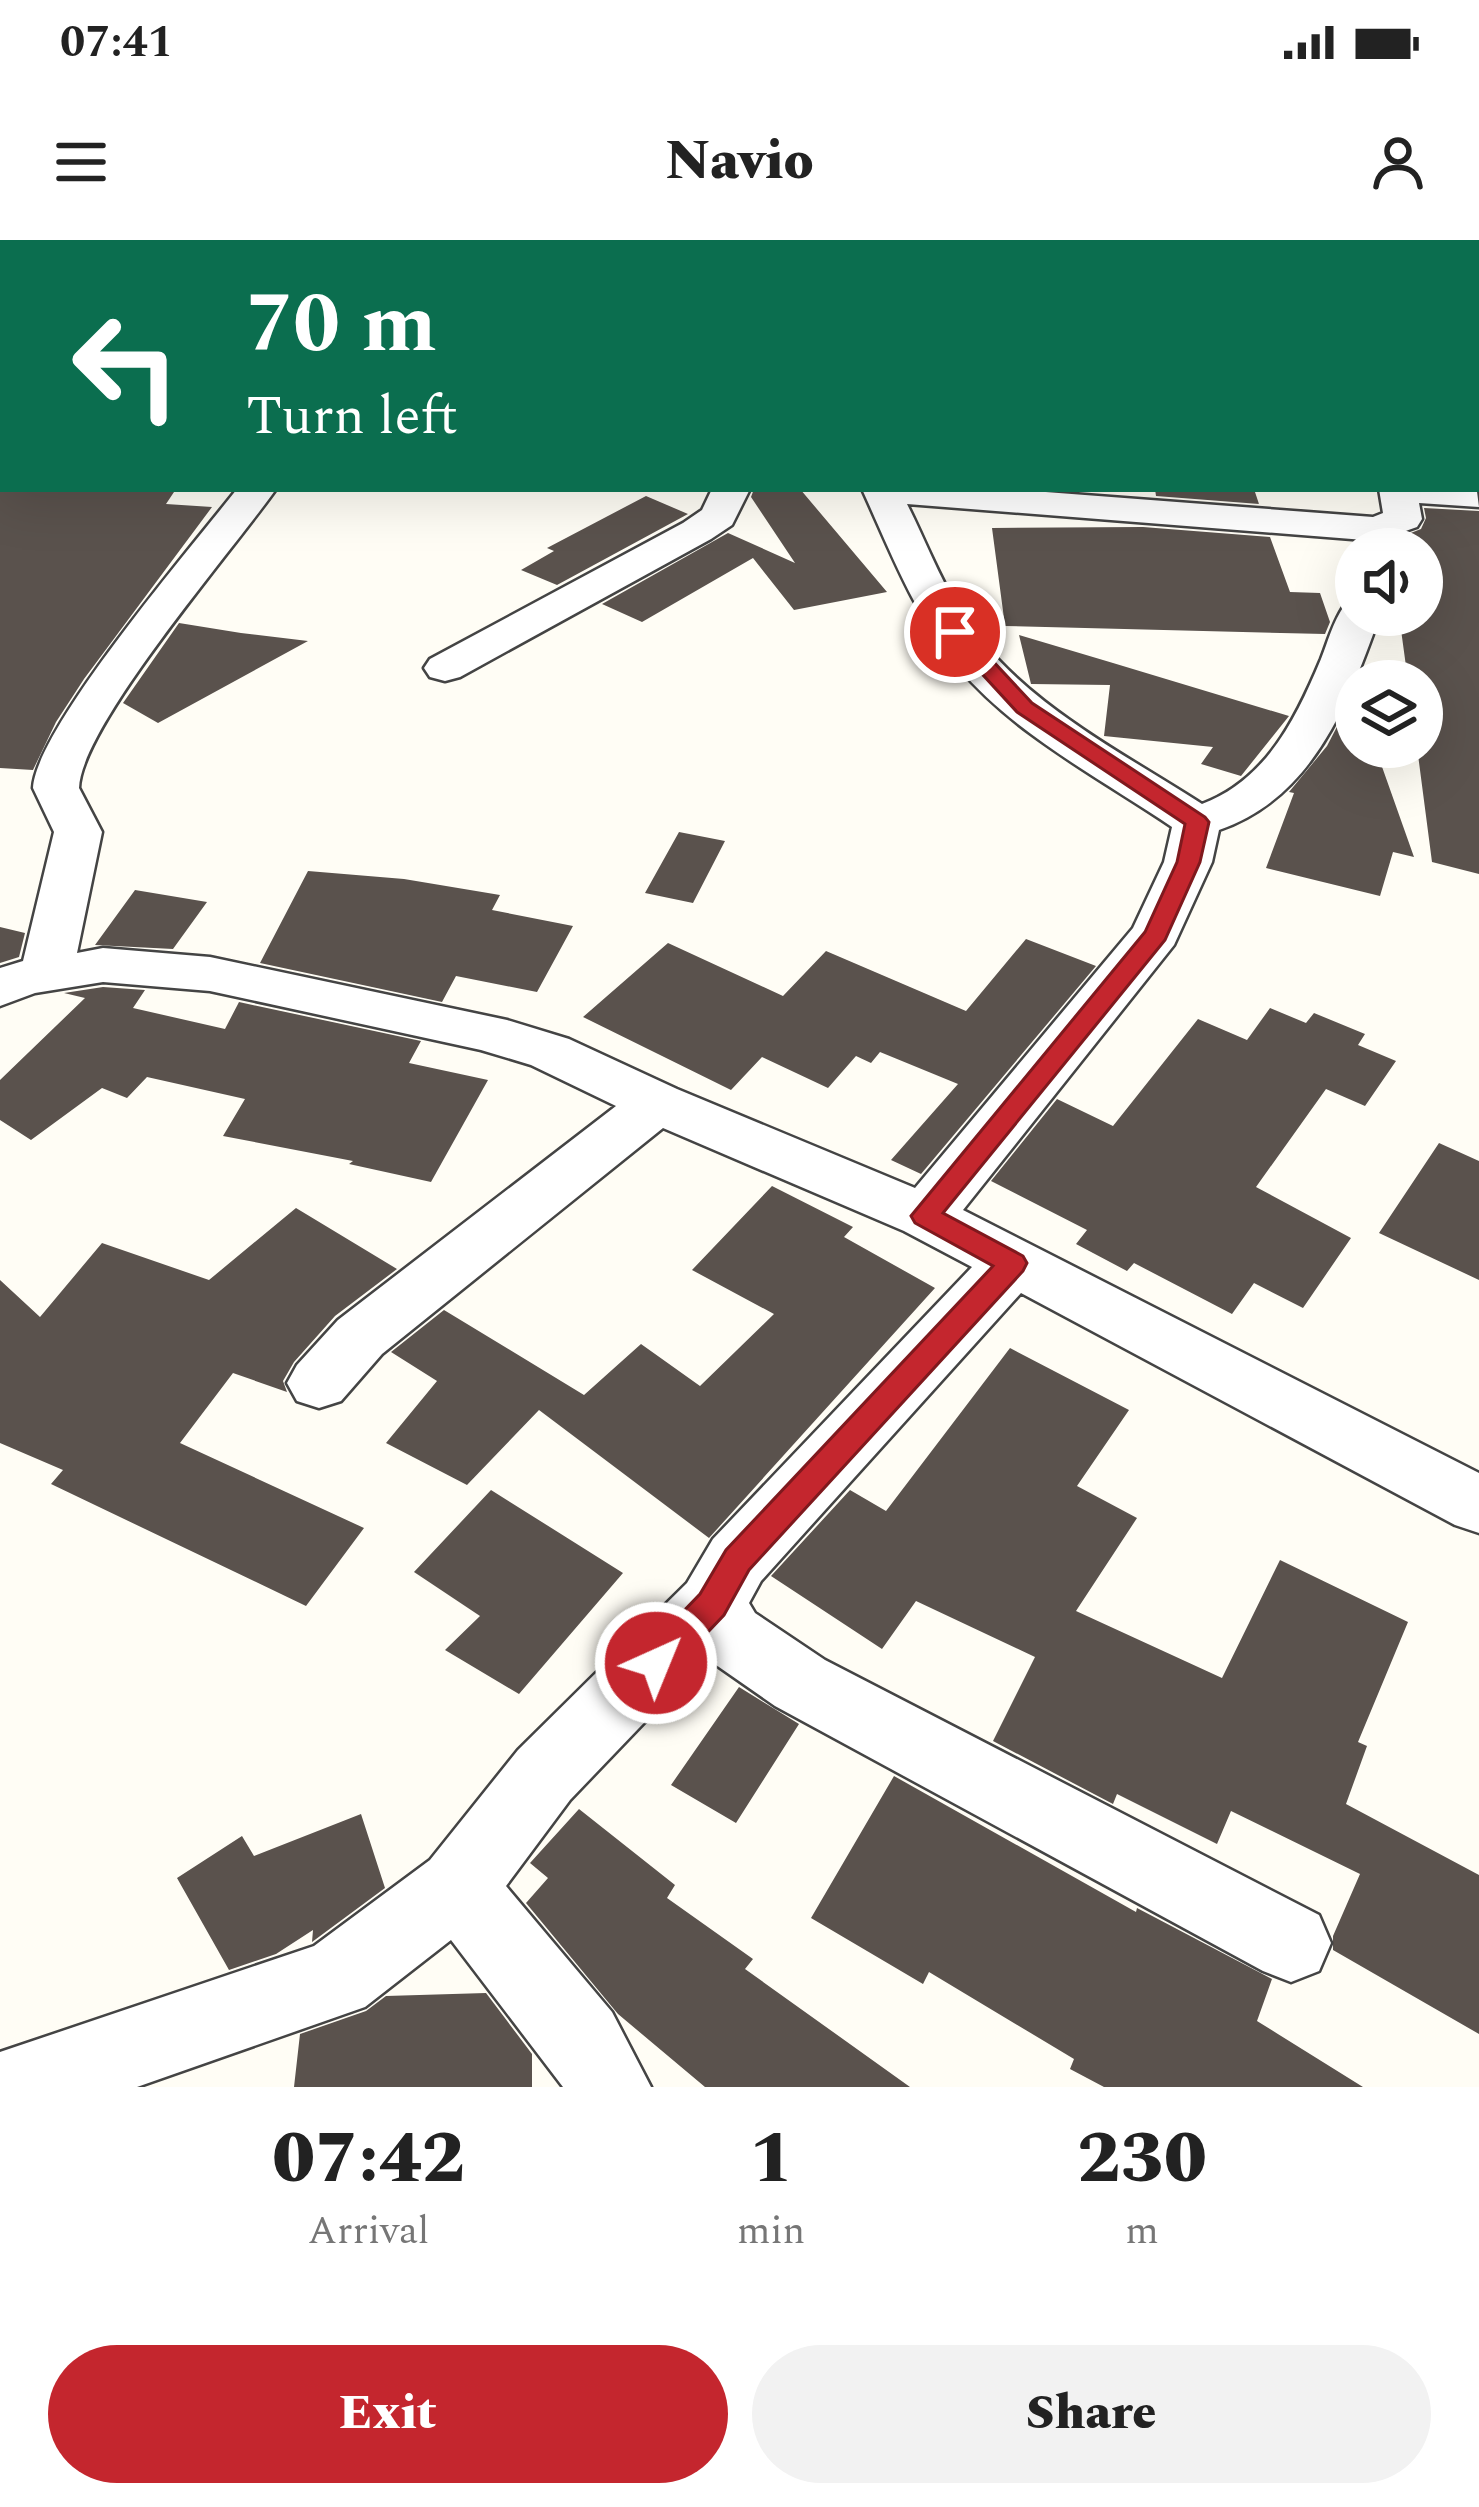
<!DOCTYPE html>
<html lang="en">
<head>
<meta charset="utf-8">
<style>
  :root { --surface:#fff; --page:#f2f2f2; --text:#222; --muted:#767676; --accent:#c4262e }
  body { margin:0; font-family:Spectral,serif; background:var(--page); color:var(--text); height:100vh; display:flex; flex-direction:column; font-size:45px; white-space:nowrap }
  * { box-sizing:border-box; margin:0 }
  p { font-size:39px; color:var(--muted) }
  .icon { flex:none; width:66px; height:66px; fill:none; stroke:currentColor; stroke-width:2; stroke-linecap:round; stroke-linejoin:round }
  .map { position:relative; height:1847px; overflow:hidden }
  .drawer { display:flex; flex-direction:column; background:var(--surface); flex:1 }
  .drawer>* { flex:none }
  .banner { position:absolute; left:0px; top:0px; width:1479px; height:252px; box-shadow:0 12px 48px #0002; background:#0b6e4f; color:#fff; overflow:hidden }
  .fabs { position:absolute; left:1335px; top:288px; display:grid; gap:24px }
  .fabs a { display:grid; place-items:center; width:108px; height:108px; border-radius:50%; background:var(--surface); box-shadow:0 12px 48px #0002; font-size:60px }
  .pin { position:absolute; display:grid; place-items:center; width:102px; height:102px; color:#fff; margin:-51px; border:6px solid #fff; border-radius:50%; box-shadow:0 3px 12px #0007 }
  .me { position:absolute; width:132px; margin:-66px; rotate:44deg; stroke-linejoin:round; filter:drop-shadow(0 0 9px #0008) }
  .turn { display:flex; align-items:center; gap:42px; height:252px; padding:0 48px; font-size:54px }
  .turn .icon { width:156px; height:156px; stroke-width:2.5 }
  .turn b { display:block; font-size:84px; line-height:102px }
  .eta { display:flex; justify-content:space-evenly; align-items:center; height:204px; text-align:center }
  .eta b { font-size:72px; font-weight:800; line-height:84px }
  .primary-button { display:flex; gap:24px; margin-top:auto; padding:24px 48px }
  .primary-button a { flex:1; height:138px; border-radius:72px; background:var(--accent); color:#fff; font-size:48px; font-weight:800; line-height:138px; text-align:center }
  .primary-button a+a { background:var(--page); color:var(--text) }
  .status { display:flex; justify-content:space-between; align-items:center; height:84px; padding:0 60px; background:var(--surface); direction:ltr }
  .status svg { height:33px; fill:currentColor }
  header { display:flex; justify-content:space-between; align-items:center; height:156px; padding:0 48px; background:var(--surface); font-size:54px; font-weight:800 }
  .map>svg:first-child { display:block }
</style>
</head>
<body>
<div class="status"><b>07:41</b><svg viewBox="0 0 49 12"><path d="M0 12V9h3v3zM5 12V6h3v6zM10 12V3h3v9zM15 12V0h3v12zM26 1h20v11H26zM47 4h2v5h-2z"/></svg></div>
<header><svg class="icon" aria-label="menu" viewBox="0 0 24 24"><path d="M4 6h16M4 12h16M4 18h16"/></svg>Navio<svg class="icon" aria-label="person" viewBox="0 0 24 24"><circle cx="12" cy="8" r="4"/><path d="M4 21q1-7 8-7t8 7"/></svg></header>
<div class="map">
<svg width="1479" height="1847" viewBox="0 0 1479 1847">
  <rect width="100%" height="100%" fill="#fffdf5"/>
  <!-- building -->
  <path fill="#5a524d" d="M0,249H176L166,264L212,267L84,439L56,482L33,530L0,528Z
    M754,249H800L887,352L794,370L753,318L642,382L602,364L728,293L795,323L751,257Z
    M1155,249H1254L1259,264L1156,256Z
    M646,256L688,274L557,345L521,330L554,311L547,308Z
    M1424,268L1479,271V634L1432,622L1417,507H1422V441H1408L1399,375H1422V309H1391L1390,301L1421,289L1426,278Z
    M1143,287L1270,297L1290,352L1320,353L1330,382L1325,394L1005,386L992,288Z
    M179,383L241,393L308,401L158,483L123,463Z
    M1019,395L1113,423L1289,476L1241,536L1201,524L1213,507L1104,496L1110,445L1031,444Z
    M1355,452L1356,507H1375L1414,617L1393,612L1380,656L1266,628L1294,553L1289,552L1327,506Z
    M679,592L725,601L693,663L645,653Z
    M308,631L404,639L500,655L492,670L573,686L537,752L456,736L442,762L260,723Z
    M135,650L207,662L173,709L95,705Z
    M0,687L25,693L19,717L0,723Z
    M1026,699L1096,726L921,934L891,920L958,844L880,812L871,823L856,816L828,848L762,817L731,850L583,777L668,703L783,756L826,711L966,771Z
    M103,747L145,750L133,768L225,789L239,762L421,801L409,823L488,840L431,942L349,924L353,921L223,896L245,859L147,837L127,858L102,848L31,900L0,880V840L85,758L64,753Z
    M1270,768L1306,783L1314,773L1365,794L1358,805L1396,821L1365,866L1326,849L1256,947L1351,998L1303,1068L1254,1043L1232,1074L1134,1023L1127,1031L1076,1004L1087,990L991,941L1057,859L1113,886L1198,779L1247,800Z
    M1439,903L1479,921V1040L1379,993Z
    M772,946L853,987L844,997L935,1048L709,1298L539,1170L467,1245L386,1203L437,1141L391,1112L444,1070L584,1155L641,1104L700,1146L774,1074L692,1030Z
    M296,968L397,1029L335,1076L294,1122L283,1141L287,1152L233,1133L180,1203L364,1288L306,1366L51,1244L63,1230L0,1203V1040L40,1077L102,1003L209,1040Z
    M1010,1108L1129,1170L1077,1246L1137,1278L1076,1371L1222,1438L1280,1320L1408,1382L1358,1502L1367,1506L1346,1564L1479,1635V1794L1333,1710V1696L1360,1634L1231,1571L1217,1604L1117,1554L1113,1564L993,1501L1035,1417L916,1361L882,1409L771,1336L850,1250L886,1271Z
    M491,1250L623,1333L519,1454L445,1410L480,1376L414,1332Z
    M739,1447L799,1484L736,1583L671,1545Z
    M894,1536L1136,1672L1137,1668L1272,1739L1257,1781L1363,1847H1104L1070,1829L1074,1819L929,1732L923,1744L811,1678Z
    M579,1569L675,1645L667,1658L753,1719L745,1729L910,1847H705L618,1774L526,1663L548,1638L530,1623Z
    M361,1574L385,1648L312,1702L313,1690L276,1714L229,1730L177,1638L242,1596L254,1616Z
    M486,1753L532,1814V1847H294L300,1794L366,1771L386,1756Z"/>
  <g fill="none" stroke-linecap="round" stroke-linejoin="round">
    <defs>
      <path id="minor" d="M221,0H275L277,3H223Z
        M784,0H814L815,3H785Z
        M1007,0H1037L1038,3H1008Z
        M1263,0H1295L1297,3H1265Z
        M0,87H3V107H0Z
        M1476,244L1479,267L1419,263L1422,279L1417,287L1377,301L907,264C924,298 938,334 957,366C1011,457 1115,508 1202,564C1266,540 1296,479 1321,419C1328,401 1333,382 1344,366L1356,363V375H1380C1349,462 1313,558 1219,590L1212,622L1174,705L963,970L1479,1233V1293L1455,1285L1021,1053L761,1341L749,1363L755,1373L825,1420L1319,1675L1331,1703L1319,1731L1291,1742L1263,1731L775,1466L706,1418L570,1560L506,1646L612,1772L651,1847H563L451,1700L365,1767L137,1847H0V1812L314,1706L430,1620L518,1510L687,1343L713,1299L972,1027L904,991L663,888L382,1114L341,1161L319,1168L297,1161L287,1143L297,1125L338,1080L616,866L531,825L481,810L210,751L103,742L35,753L0,766V728L23,721L54,592L33,548C36,488 194,304 237,249H276C234,309 81,485 79,548L102,592L77,713L103,708L210,717L507,780L569,799L677,849L915,948L1133,688L1164,622L1172,587C1100,538 1015,495 958,427C914,375 890,310 862,249H1005L1373,277L1383,273L1379,249H1476Z
        M712,249H750L732,285L711,299L460,437L445,441L430,437L424,428L430,419L683,283L702,270Z"/>
    </defs>
    <!-- minor casing -->
    <use href="#minor" stroke="#444" stroke-width="5"/>
    <!-- minor -->
    <use href="#minor" fill="#fff" fill-rule="evenodd"/>
  </g>
  <!-- route -->
  <path fill="#c4262e" stroke="#7f191e" stroke-width="3" d="M948,388H962L1032,463L1205,577L1209,582L1200,622L1165,700L943,973L1023,1016L1027,1023L1023,1031L749,1330L724,1375L668,1434L656,1438L644,1434L639,1423L644,1412L700,1354L726,1310L993,1026L915,983L911,976L1145,692L1177,622L1185,584L1017,472L948,397Z"/>
</svg>
<div class="fabs">
<a><svg class="icon" aria-label="sound" viewBox="0 0 24 24"><path d="M4 9h4l5-4v14l-5-4H4zM17 9q2 3 0 6"/></svg></a>
<a><svg class="icon" aria-label="layers" viewBox="0 0 24 24"><path d="M12 4l9 5-9 5-9-5zM3 14l9 5 9-5"/></svg></a>
</div>
<div class="pin" style="left:955px;top:392px;background:#d93025"><svg class="icon" aria-label="arrive" viewBox="0 0 24 24"><path d="M6 21V4h12l-3 4 3 4H6"/></svg></div>
<svg class="me" style="left:656px;top:1423px" viewBox="-20 -20 40 40"><circle r="17" fill="#c4262e" stroke="#fff" stroke-width="3"/><path d="M0-11L8 9 0 5-8 9z" fill="#fff"/></svg>
<div class="banner">
<div class="turn"><svg class="icon" aria-label="left" viewBox="0 0 24 24"><path d="M17 20v-9H6M10 6l-5 5 5 5"/></svg><div><b>70 m</b>Turn left</div></div>
</div>
</div>
<section class="drawer">
<div class="eta">
<div><b>07:42</b><p>Arrival</p></div>
<div><b>1</b><p>min</p></div>
<div><b>230</b><p>m</p></div>
</div>
<div class="primary-button"><a>Exit</a><a>Share</a></div>
</section>
</body>
</html>
